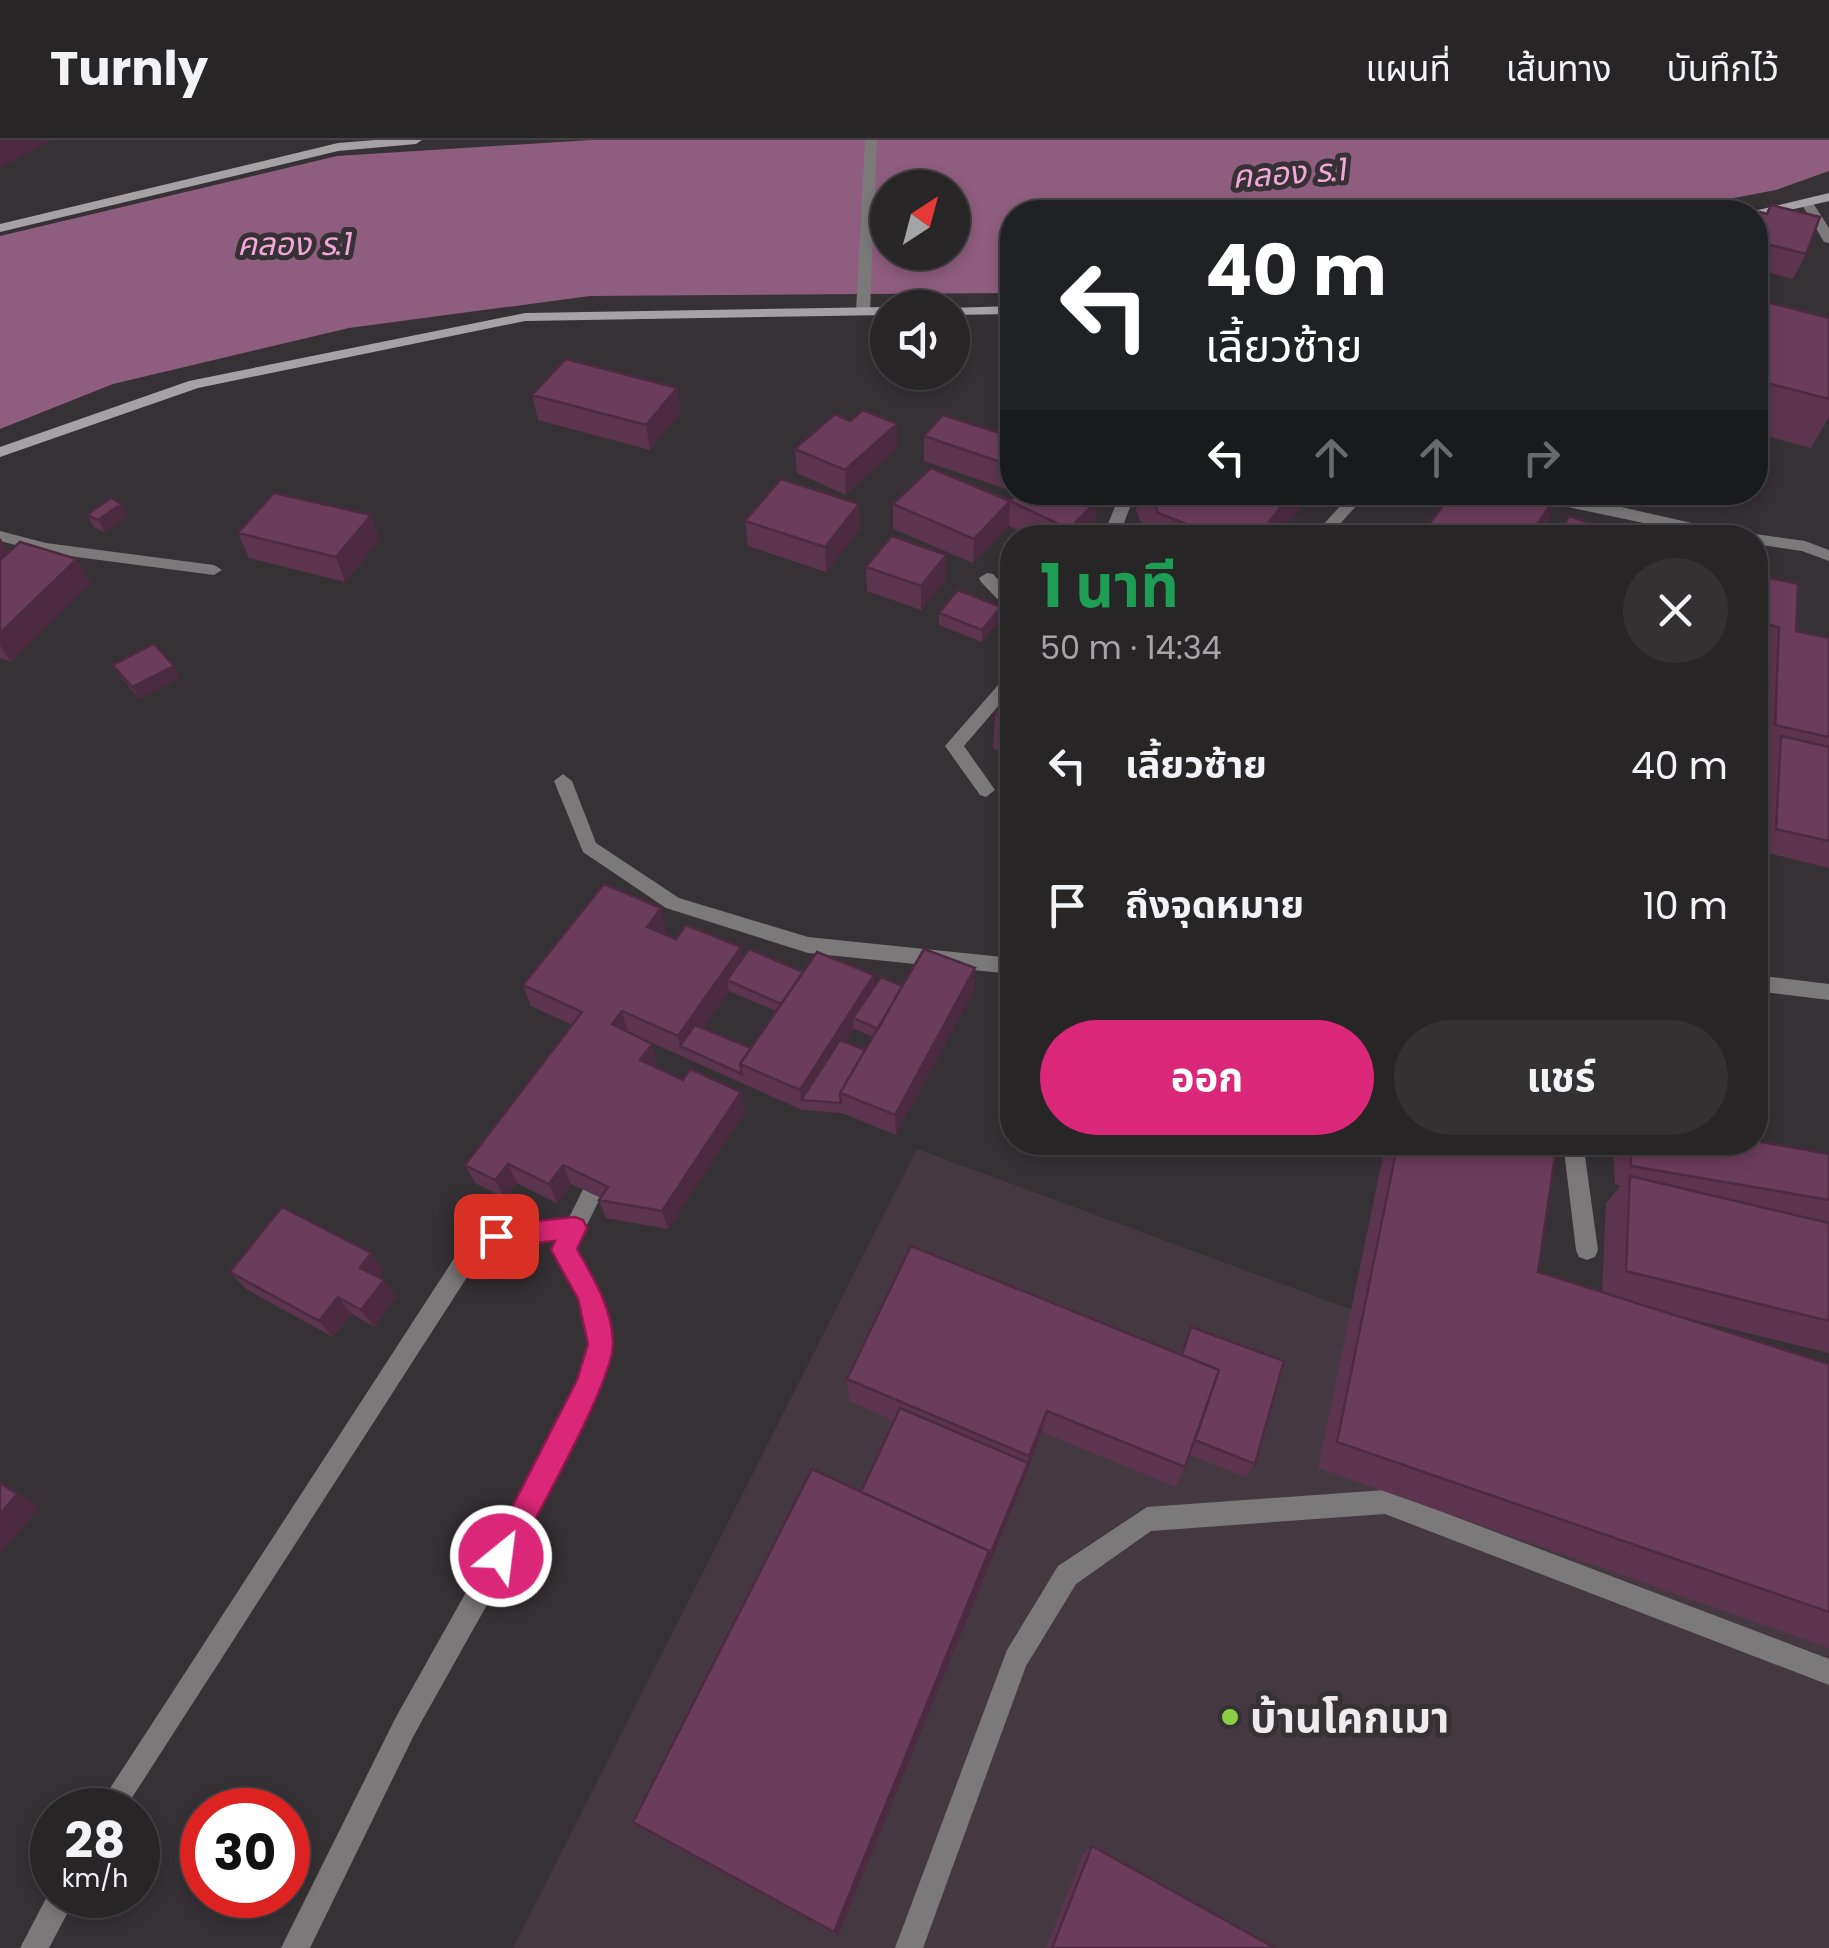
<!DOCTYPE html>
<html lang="th">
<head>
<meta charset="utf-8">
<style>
  :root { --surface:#282527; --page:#343133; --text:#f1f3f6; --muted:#a5a5a7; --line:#444244; --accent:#db2777 }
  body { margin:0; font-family:Poppins,"Noto Sans Thai",sans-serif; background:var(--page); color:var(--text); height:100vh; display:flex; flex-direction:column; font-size:38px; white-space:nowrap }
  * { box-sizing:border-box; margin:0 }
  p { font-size:32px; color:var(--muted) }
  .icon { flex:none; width:55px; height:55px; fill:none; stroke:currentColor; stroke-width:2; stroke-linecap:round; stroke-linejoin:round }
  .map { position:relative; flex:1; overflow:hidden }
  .side { position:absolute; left:1000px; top:385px; width:768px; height:630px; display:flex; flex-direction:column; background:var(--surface); border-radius:40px; box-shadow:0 5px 15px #0003,0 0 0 2px var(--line) }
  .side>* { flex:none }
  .banner { position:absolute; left:1000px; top:60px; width:768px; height:305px; border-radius:40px; box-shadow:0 5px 15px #0003,0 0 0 2px var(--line); background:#202124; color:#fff; overflow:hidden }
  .needle { width:65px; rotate:36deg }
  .controls { position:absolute; left:870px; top:30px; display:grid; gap:20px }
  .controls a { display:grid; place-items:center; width:100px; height:100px; border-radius:50%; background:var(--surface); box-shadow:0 5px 15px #0003,0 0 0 2px var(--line); font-size:50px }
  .speed { position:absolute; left:30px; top:1648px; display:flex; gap:20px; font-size:50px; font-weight:700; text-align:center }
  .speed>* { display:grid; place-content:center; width:130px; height:130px; border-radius:50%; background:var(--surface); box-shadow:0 5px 15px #0003,0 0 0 2px var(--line); line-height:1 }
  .speed small { font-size:25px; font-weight:400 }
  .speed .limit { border:15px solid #d22; background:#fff; color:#111 }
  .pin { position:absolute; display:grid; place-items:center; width:85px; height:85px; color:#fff; margin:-42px; border-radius:20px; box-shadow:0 5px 15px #0006 }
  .me { position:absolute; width:110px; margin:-55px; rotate:29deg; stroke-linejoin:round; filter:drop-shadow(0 0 8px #0008) }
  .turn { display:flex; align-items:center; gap:35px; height:210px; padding:0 40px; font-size:45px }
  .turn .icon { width:130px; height:130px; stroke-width:2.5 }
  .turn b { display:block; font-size:70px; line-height:85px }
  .lanes { display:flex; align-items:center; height:95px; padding:0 40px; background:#0003; justify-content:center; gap:50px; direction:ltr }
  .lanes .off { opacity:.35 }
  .round { display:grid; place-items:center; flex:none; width:105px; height:105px; border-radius:52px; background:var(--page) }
  .overview { display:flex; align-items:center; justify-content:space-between; height:170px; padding:0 40px }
  h1 { font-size:60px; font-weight:700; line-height:75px; color:#1e9e55 }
  .action { display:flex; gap:20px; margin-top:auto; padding:20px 40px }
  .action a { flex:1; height:115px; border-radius:60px; background:var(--accent); color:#fff; font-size:40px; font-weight:700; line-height:115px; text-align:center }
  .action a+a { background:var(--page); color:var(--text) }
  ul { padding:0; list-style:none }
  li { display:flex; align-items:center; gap:30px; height:140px; padding:0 40px }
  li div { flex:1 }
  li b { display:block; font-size:38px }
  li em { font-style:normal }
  header { display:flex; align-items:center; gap:60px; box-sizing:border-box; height:140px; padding:0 50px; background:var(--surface); border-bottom:2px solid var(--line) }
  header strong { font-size:48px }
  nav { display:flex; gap:55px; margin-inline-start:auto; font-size:35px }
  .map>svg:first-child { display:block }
</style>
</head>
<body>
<header>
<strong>Turnly</strong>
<nav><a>แผนที่</a><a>เส้นทาง</a><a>บันทึกไว้</a></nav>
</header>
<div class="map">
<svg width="1829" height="1808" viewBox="0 0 1829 1808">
  <rect width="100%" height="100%" fill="#363134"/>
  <!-- built -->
  <path fill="#443940" d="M917,1009L1829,1346V1808H513Z"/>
  <!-- water -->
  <path fill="#8f5d7d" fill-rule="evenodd" d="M591,0H1829V31L1776,50L1660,72H1012V153L590,156L349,188L113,244L0,289V96L337,16ZM888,48H952V112H888Z"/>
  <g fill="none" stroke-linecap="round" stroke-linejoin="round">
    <!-- lane -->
    <path fill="#7c797b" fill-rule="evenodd" d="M1353,352H1369L1327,398H1311Z
      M575,1078L583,1081L586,1088L583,1095L501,1105L471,1131L124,1670H96L455,1117L496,1086Z
      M1385,1350L1829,1519V1545L1385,1374L1151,1391L1076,1444L1026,1526L923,1808H895L1007,1510L1058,1426L1147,1367Z
      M52,1747V1755H77L49,1808H20Z"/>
    <!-- street -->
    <path fill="#7c797b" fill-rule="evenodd" d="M865,0H877L870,171L863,175L856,171Z
      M1803,60L1813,63L1829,88V103L1824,102L1801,63Z
      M1065,352H1136L1118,398H1102L1117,362L1072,357Z
      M1532,352H1555L1749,396L1755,394L1805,401L1829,410V421L1802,411L1755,404V398H1715L1563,366Z
      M0,391L46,403L214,425L222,430L214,435L46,413L0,401Z
      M987,433L993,434L1012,455V469L1006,468L981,442L979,438Z
      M1012,534V550L964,606L995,650L986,657L980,655L945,606L1006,536Z
      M563,634L572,641L596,703L679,758L808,797L1012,818V834L808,813L666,768L583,712L554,641Z
      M1755,835L1829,844V860L1755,851Z
      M1563,1002H1583L1598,1110L1595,1117L1587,1120L1579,1117L1576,1110Z
      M603,1021L610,1023L614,1030L575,1109L601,1157L612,1203L600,1244L529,1390L414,1595L310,1808H281L396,1577L511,1372L578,1241L590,1203L579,1159L553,1110L596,1023Z"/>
    <!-- secondary -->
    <path fill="#a6a1a4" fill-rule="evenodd" d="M375,0H422L416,4L338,11L0,92V84L338,3Z
      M1829,53V61L1755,78V72H1750Z
      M1012,166V174L952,175V168H950Z
      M888,167V175L525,181L198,248L0,317V307L189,241L525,173Z"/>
  </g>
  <!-- wall -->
  <path fill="#5d344e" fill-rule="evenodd" d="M1755,83L1806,114L1793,139L1755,129Z
    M1755,159L1829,178V277L1811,308L1755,293Z
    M677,248L681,272L650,310L538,280L532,255Z
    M850,281L897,284V308L846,355L797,333L795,309Z
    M924,296L1012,297V351L924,321Z
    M1139,352H1312L1277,398H1147L1136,370Z
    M1581,352H1624L1618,365Z
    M1010,361L1095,385L1082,398H1034L1009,386Z
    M1010,361L1009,386L973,423L893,389V364Z
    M121,364L128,376L105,392L94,387L87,375Z
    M371,375L380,400L345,442L249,418L238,393Z
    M745,381L860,389L826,432L748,406Z
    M0,398L9,412L91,443L11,522L0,518Z
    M946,415V439L921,470L867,451L866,427Z
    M1755,435L1796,491L1829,498V728L1759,711L1765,619L1770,611L1759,609L1764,511L1755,509Z
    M1001,467L1000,480L982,502L939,485V473Z
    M113,525L180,538L139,559L121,537Z
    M1012,554V618L993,608L995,574Z
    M1012,631V681L998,676L1000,653Z
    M666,790L664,794L676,799L742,819L803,832L874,835V846H902L974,850L896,995L842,973L802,970L628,892L652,904L657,924L655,927L683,940L741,952L745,972L668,1089L606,1078L599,1060L601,1058L571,1044L557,1063L517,1043L505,1058L475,1043L465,1025L572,885L531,866L523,845ZM729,851L776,871L751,908L703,888ZM854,889L873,897L865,910L846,902Z
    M1755,910L1765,992L1756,1001L1829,1014V1082L1805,1078L1829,1083V1213L1662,1172L1829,1224V1508L1318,1328L1386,1002H1557L1538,1132L1602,1153L1606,1063L1621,1046L1615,1044L1613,1002H1755Z
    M384,1130L378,1137L384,1140L396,1157L374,1187L352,1174L333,1197L246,1149L230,1132Z
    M1191,1187L1255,1324L1246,1337L1190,1315L1176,1347L1042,1292L838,1796L648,1692L633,1682L861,1352L894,1281L849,1261L847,1239L1180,1215Z
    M1092,1706L1275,1808H1046L1083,1715Z"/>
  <!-- shaded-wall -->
  <path fill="#4c2b40" d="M0,0H50V1L0,28Z
    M677,248L681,272L650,310L646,285Z
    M897,284V308L846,355L845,330Z
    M1292,352H1312L1277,398H1257Z
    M1559,352L1547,384L1538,398H1528Z
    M1098,360L1095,385L1082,398H1068L1069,389Z
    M1010,361L1009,386L973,423L974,399Z
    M121,364L128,376L105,392L98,380Z
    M859,364L860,389L826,432L825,407Z
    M371,375L380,400L345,442L336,417Z
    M0,398L13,419L0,429Z
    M946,415V439L921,470V446Z
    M77,419L91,443L11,522L0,505V493Z
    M1001,467L1000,480L982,502V490Z
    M174,526L180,538L139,559L132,547Z
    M661,768L666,790L652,809L647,787Z
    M741,807L744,829L727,840L729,851L688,909L680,906L683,916L678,896Z
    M975,828L974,850L896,995L895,975Z
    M874,835L875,857L853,878L854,889L809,961L801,960L800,950Z
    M622,871L628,892L612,884Z
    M652,904L657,924L645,940L640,920Z
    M741,952L745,972L668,1089L662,1071Z
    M508,1024L517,1043L505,1058L495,1040Z
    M563,1025L571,1044L557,1063L549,1044Z
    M371,1113L384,1130L372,1145L360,1128Z
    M384,1140L396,1157L374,1187L361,1170Z
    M338,1157L352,1174L333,1197L319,1181Z
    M1047,1271L1042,1292L1025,1337L1029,1316Z
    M1028,1323L1025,1337L838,1796L834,1792L989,1411Z
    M0,1341L40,1367L0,1414Z"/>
  <!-- building -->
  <path fill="#6c3d5b" stroke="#4c2b40" stroke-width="2.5" d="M1771,65L1820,77L1806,114L1755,101V84L1760,72L1767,74Z
    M1755,159L1829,178V259L1755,240Z
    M566,219L677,248L646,285L532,255Z
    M863,270L897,284L845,330L795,309L835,274L850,281Z
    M943,275L1012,297V326L924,296Z
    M931,328L1010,361L974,399L893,364Z
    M781,339L859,364L825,407L745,381Z
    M1018,352H1079L1098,360L1069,389L1010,361Z
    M1150,352H1292L1257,398H1222L1158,373Z
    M1453,352H1559L1528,398H1419Z
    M274,353L371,375L336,417L238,393Z
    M111,358L121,364L98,380L87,375Z
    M1569,376L1628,396L1558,398Z
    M1047,385L1078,398H1036Z
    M1154,389L1175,398H1147Z
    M892,396L946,415L921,446L866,427Z
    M20,402L77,419L0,493V420Z
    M1755,435L1798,444L1796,491L1829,498V597L1775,585L1779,487L1755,482Z
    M958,450L1001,467L982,490L939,473Z
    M154,504L174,526L132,547L113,525Z
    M1012,554V582L995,574Z
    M1781,596L1829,607V701L1776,689Z
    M1012,631V657L1000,653Z
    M604,744L661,768L647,787L676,799L686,785L741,807L678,896L622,871L612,884L652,904L640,920L683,940L690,929L741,952L662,1071L599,1060L608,1047L563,1025L549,1044L508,1024L495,1040L465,1025L582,872L523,845Z
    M749,809L803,832L781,864L727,840Z
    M924,809L975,828L895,975L840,953Z
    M817,812L874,835L800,950L740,924Z
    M881,837L902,846L878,889L853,878Z
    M695,885L751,908L740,924L742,934L680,906Z
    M840,900L865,910L840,953L841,963L801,960Z
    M1755,910L1765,992L1755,991Z
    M1755,1001L1829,1014V1060L1631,1026L1630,1002H1755Z
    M1398,1002H1557L1538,1132L1829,1224V1472L1337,1302Z
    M1630,1036L1829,1083V1181L1626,1131Z
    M282,1067L371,1113L360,1128L384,1140L361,1170L338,1157L319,1181L230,1132Z
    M911,1106L1219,1230L1185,1327L1047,1271L1029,1316L847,1239Z
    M1191,1187L1284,1221L1255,1324L1195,1300L1219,1230L1182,1215Z
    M900,1268L1028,1323L987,1422L989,1411L861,1352Z
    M812,1329L989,1411L834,1792L633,1682Z
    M0,1343L17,1354L0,1374Z
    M1092,1706L1275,1808H1052Z"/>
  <!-- route -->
  <path fill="#db2777" stroke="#8e194d" stroke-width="2.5" d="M575,1077L583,1080L587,1088L577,1109C593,1137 612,1168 613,1202C615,1240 532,1383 511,1425L501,1429L491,1425L487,1416L577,1240L588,1204L578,1159L551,1110L555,1101L496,1107L487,1104L483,1096L487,1088L496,1085Z"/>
  <!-- markers -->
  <circle fill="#8cce45" stroke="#363134" stroke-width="4" cx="1230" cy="1577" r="10"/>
  <g text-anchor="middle" stroke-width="10" stroke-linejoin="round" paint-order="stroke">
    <!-- far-water labels -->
    <g font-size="32" font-style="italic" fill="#f3a7d7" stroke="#363134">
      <text transform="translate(1290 33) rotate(-4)" y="11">คลอง ร.1</text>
      <text x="295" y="115">คลอง ร.1</text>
    </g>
    <!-- near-poi labels -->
    <g font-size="42" font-weight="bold" fill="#efebed" stroke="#363134" text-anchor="start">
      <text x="1250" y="1592">บ้านโคกเมา</text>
    </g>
  </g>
</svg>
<div class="controls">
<a><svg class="needle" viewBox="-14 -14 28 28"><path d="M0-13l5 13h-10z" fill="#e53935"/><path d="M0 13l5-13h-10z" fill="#a5a5a7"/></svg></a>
<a><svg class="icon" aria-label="sound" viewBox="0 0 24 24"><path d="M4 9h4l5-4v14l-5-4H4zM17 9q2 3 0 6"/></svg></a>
</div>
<div class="speed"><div>28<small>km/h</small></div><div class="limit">30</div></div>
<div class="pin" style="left:496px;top:1096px;background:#d93025"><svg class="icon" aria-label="arrive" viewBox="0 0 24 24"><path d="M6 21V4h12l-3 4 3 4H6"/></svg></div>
<svg class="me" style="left:501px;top:1416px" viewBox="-20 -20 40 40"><circle r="17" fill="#db2777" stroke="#fff" stroke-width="3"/><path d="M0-11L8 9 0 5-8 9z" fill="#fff"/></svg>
<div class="banner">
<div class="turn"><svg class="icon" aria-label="left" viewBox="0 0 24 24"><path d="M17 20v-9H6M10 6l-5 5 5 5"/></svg><div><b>40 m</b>เลี้ยวซ้าย</div></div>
<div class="lanes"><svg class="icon" aria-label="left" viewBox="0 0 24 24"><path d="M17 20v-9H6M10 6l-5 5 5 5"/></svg><svg class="icon off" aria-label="ahead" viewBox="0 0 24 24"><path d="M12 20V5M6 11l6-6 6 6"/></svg><svg class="icon off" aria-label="ahead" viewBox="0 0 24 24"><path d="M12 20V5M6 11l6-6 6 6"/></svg><svg class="icon off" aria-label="right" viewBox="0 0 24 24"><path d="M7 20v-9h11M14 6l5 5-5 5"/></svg></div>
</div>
<section class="side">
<div class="overview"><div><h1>1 นาที</h1><p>50 m · 14:34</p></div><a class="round"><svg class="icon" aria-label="close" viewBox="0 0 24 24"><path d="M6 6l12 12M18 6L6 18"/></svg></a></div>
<ul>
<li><svg class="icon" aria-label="left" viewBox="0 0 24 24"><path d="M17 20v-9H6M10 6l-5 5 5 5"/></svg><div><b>เลี้ยวซ้าย</b></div><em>40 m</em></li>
<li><svg class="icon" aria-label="arrive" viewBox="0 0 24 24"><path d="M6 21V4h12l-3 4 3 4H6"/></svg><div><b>ถึงจุดหมาย</b></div><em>10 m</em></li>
</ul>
<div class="action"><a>ออก</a><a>แชร์</a></div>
</section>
</div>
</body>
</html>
